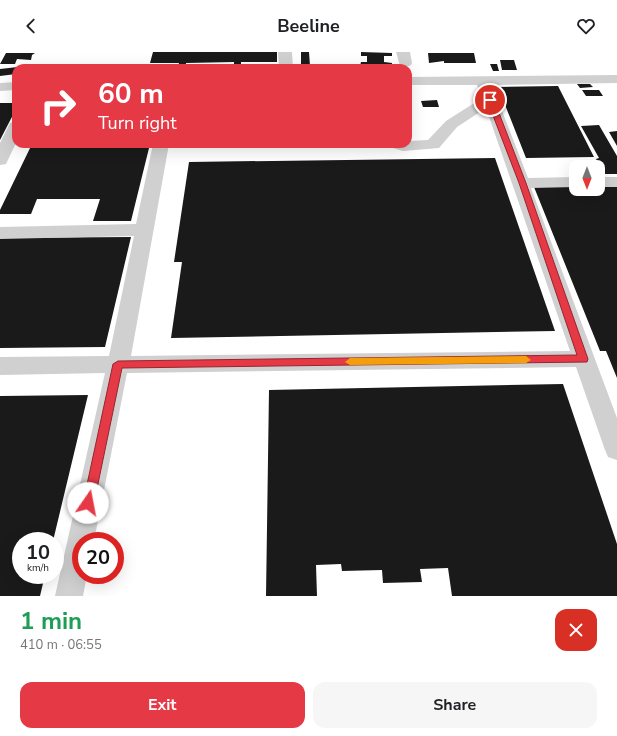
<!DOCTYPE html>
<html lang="en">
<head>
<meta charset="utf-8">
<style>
  :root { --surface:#fff; --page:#f6f6f6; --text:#202124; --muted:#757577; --accent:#e63946 }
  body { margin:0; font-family:"Nunito Sans",sans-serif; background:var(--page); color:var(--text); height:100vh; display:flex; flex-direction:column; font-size:15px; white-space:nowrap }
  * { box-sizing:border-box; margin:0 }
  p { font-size:13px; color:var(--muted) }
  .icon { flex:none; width:22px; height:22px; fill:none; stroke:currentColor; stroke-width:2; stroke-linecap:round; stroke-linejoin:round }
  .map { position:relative; height:544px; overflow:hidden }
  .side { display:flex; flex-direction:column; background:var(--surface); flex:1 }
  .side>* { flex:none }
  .guide { position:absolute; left:12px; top:12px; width:400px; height:84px; border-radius:12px; box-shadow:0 4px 16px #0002; background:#e63946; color:#fff; overflow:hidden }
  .needle { width:26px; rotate:180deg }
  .tools { position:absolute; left:569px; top:108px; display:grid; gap:8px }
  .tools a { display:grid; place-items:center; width:36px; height:36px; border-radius:8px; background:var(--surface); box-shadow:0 4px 16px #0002; font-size:20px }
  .speed { position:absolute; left:12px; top:480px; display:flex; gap:8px; font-size:20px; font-weight:700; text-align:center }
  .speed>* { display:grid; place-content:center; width:52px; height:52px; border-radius:50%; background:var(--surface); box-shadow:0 4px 16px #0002; line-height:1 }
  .speed small { font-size:10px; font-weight:400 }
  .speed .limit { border:6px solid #d22; background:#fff; color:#111 }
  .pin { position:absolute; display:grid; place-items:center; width:34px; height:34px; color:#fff; margin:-17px; border:2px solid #fff; border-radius:50%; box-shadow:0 1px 4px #0007 }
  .me { position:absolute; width:44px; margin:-22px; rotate:12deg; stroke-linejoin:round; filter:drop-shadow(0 0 3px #0008) }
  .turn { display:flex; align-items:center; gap:14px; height:84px; padding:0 20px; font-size:18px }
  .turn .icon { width:52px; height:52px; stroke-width:2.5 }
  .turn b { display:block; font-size:28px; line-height:34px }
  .round { display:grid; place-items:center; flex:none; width:42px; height:42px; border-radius:12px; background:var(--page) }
  .overview { display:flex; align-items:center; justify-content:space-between; height:68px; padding:0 20px }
  h1 { font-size:24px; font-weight:700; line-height:30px; color:#1e9e55 }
  .action { display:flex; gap:8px; margin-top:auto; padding:8px 20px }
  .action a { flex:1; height:46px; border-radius:12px; background:var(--accent); color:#fff; font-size:16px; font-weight:700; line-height:46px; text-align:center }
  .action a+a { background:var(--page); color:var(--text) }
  header { display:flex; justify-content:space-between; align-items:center; height:52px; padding:0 20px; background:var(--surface); font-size:18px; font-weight:700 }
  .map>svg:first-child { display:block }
</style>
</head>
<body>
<header><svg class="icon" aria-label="back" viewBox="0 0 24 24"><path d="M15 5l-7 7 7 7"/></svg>Beeline<svg class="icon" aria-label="heart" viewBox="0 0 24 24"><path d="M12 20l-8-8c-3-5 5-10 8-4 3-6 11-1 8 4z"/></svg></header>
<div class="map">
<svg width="617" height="544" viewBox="0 0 617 544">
  <rect width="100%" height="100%" fill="#fff"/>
  <!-- building -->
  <path fill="#1a1a1a" d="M153,0H277V10H241V13H234V10L186,11V14H178L179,11H150Z
    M301,0H309L310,14H301Z
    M361,0L392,1V4H384V10L392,11V15L360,14L361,10H367V4H361Z
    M6,1H35L32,3L31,8L17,7L15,12H0Z
    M428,1H474L476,11H444V9L429,11Z
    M500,8H514L517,18H502Z
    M490,12H497L499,19H493Z
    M27,14L26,16H16V22L0,24V17Z
    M577,32H590L593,35L580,36Z
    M558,34L594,105L526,106L498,35Z
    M582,38H599L603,44H586Z
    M437,48L439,55H423L421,49Z
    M0,51H16V57L0,88Z
    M599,73L617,104V122H604L596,107L599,106L581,74Z
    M617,79V94L609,80Z
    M32,92H150L131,169H93L100,147H37L31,162H0V158Z
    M495,106L555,279L171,286L182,210H174L189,110Z
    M617,133V326L606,299H600L534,135L576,134V137H598V134Z
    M131,185L105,295L0,296V186Z
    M563,332L617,492V544H452L448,516L420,517L422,530L383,531L382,518L342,519L341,512L316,513L317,544H266L269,338Z
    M88,343L53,489H21V523H45L40,544H0V344Z"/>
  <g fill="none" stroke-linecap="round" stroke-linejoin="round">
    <!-- minor -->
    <path fill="#d0d0d0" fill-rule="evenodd" d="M278,0H292L293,16H279Z
      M396,0H410L412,11L410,14H400Z
      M617,23V31L492,33L528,126L576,125V135L531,136L617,366V408L608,405L605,398L576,315L127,321L94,489H81V523H87L83,544H55L105,321L0,323V305L109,304L134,184L0,187V175L136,172L153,92H169L131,304L570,299L486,56L457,75L439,96L403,99L389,95L387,92H408V89L428,88L446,69L482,46L477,33H408V25Z
      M16,30V38L0,39V31Z
      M16,69V91L6,112L0,113V91L10,71Z
      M598,125H617V135H598Z"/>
  </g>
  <!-- route -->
  <path fill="#e63946" stroke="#96252e" d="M490,46L494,48L526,131L588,307L587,310L122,316L94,451L92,455L88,456L84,455L83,451L113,312L118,309L577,303L519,131L487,48Z"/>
  <!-- slow -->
  <path fill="#f59e0b" d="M526,304L531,308L526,311L350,313L345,310L350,306Z"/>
</svg>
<div class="tools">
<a><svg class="needle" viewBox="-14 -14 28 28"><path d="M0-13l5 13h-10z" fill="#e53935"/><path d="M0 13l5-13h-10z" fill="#757577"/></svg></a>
</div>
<div class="speed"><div>10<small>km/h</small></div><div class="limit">20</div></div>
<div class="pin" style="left:490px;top:48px;background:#d93025"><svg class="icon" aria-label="arrive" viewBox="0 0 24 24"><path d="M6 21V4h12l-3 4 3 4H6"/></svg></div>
<svg class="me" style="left:88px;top:451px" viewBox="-20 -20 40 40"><circle r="19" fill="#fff"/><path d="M0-13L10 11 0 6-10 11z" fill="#e63946"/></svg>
<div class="guide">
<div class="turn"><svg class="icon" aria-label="right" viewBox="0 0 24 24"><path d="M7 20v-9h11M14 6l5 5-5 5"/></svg><div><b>60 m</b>Turn right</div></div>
</div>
</div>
<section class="side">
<div class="overview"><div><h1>1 min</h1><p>410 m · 06:55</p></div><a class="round" style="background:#d93025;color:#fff"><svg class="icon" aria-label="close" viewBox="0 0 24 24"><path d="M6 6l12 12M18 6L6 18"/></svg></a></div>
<div class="action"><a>Exit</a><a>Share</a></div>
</section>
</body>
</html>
